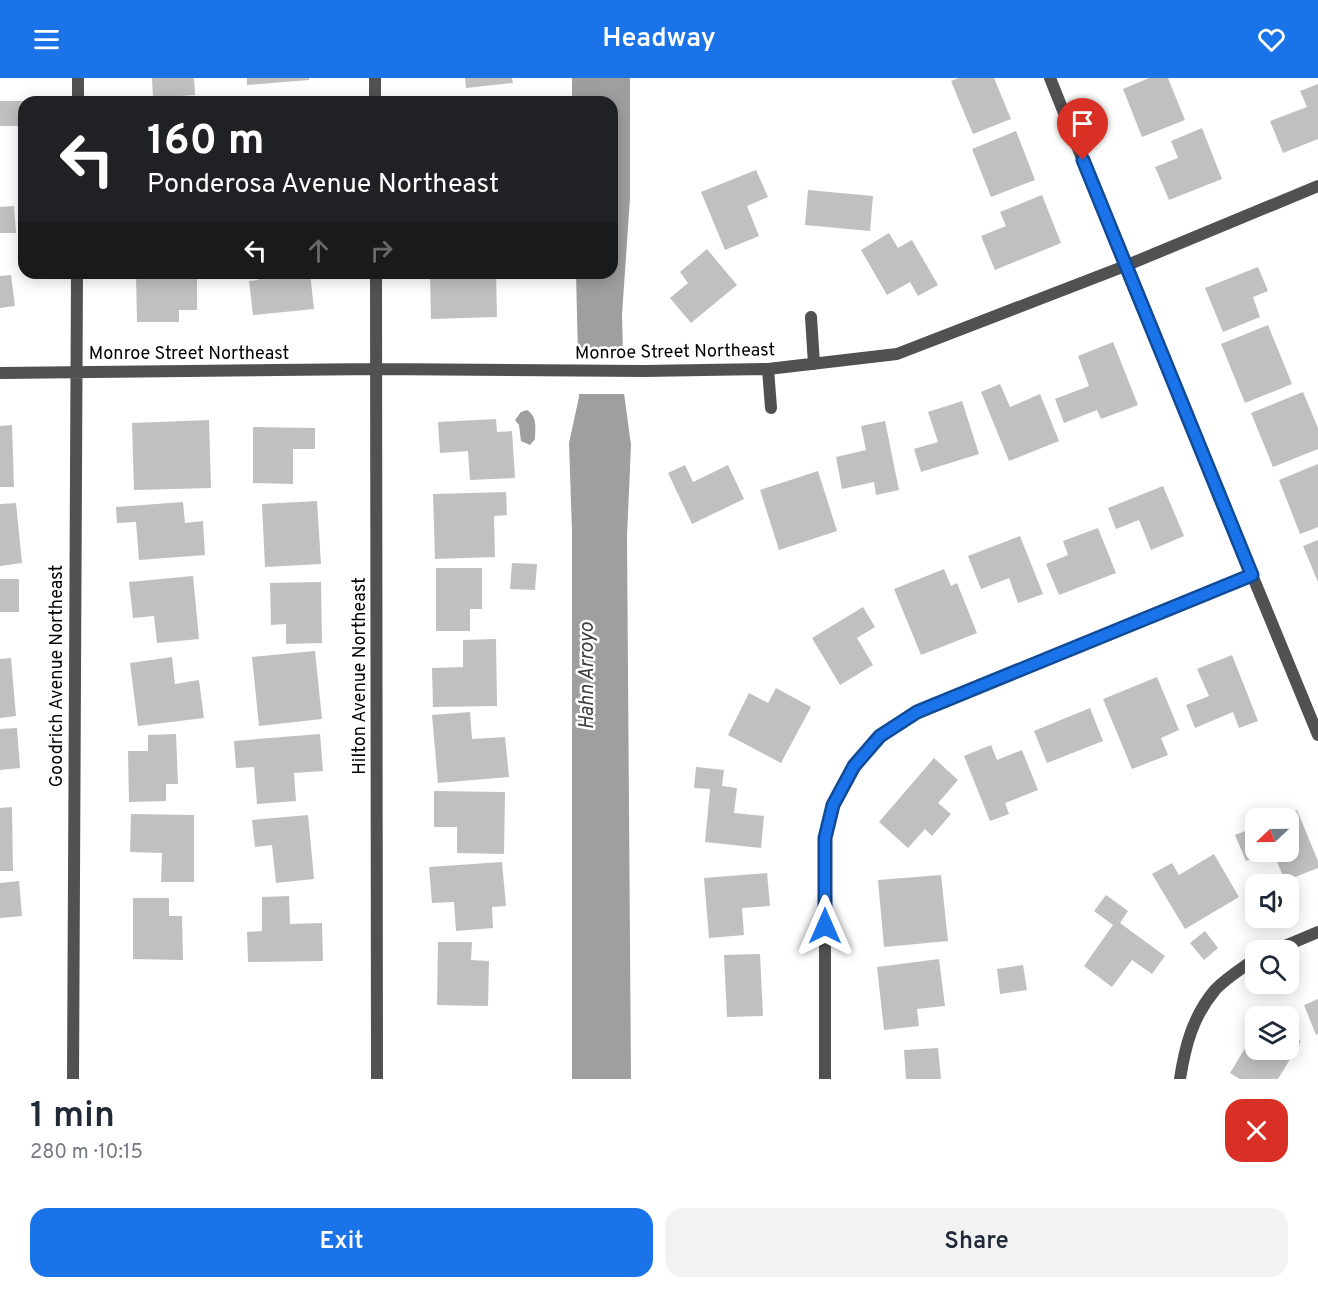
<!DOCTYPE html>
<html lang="en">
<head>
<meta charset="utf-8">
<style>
  :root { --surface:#fff; --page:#f2f2f3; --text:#1f2937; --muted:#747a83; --accent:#1a73e8 }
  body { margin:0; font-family:Overpass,sans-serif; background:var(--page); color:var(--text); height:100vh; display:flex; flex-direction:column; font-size:22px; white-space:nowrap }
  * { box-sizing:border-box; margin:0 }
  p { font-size:20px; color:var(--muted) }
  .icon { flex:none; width:33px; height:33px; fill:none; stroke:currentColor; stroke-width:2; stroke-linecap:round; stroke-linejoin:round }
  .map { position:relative; height:1001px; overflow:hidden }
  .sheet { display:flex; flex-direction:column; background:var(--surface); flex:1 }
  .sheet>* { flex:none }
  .guide { position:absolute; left:18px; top:18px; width:600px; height:183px; border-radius:18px; box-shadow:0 3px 15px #0003; background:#202124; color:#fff; overflow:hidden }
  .needle { width:39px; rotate:248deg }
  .tools { position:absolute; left:1245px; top:730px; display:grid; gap:12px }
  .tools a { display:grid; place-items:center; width:54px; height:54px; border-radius:12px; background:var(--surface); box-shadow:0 3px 15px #0003; font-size:30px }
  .pin { position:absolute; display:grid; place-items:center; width:51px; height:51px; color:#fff; margin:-62px -26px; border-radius:50% 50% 50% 0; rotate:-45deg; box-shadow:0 0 6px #0007 }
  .pin .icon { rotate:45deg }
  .me { position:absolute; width:66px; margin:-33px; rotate:0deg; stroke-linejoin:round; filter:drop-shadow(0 0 4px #0008) }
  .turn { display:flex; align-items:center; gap:21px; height:126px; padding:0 30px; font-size:27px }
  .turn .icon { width:78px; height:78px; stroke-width:2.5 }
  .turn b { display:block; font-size:42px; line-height:51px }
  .lanes { display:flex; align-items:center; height:57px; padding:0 30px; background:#0003; justify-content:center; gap:30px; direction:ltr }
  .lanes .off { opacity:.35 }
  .round { display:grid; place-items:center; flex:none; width:63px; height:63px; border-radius:18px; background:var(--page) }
  .overview { display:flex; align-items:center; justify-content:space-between; height:102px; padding:0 30px }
  h1 { font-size:36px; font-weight:600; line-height:45px }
  .button { display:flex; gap:12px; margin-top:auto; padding:12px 30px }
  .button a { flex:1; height:69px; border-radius:18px; background:var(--accent); color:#fff; font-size:24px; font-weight:600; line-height:69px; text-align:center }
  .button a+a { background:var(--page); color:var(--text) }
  header { display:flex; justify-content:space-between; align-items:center; height:78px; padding:0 30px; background:var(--accent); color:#fff; font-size:27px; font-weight:600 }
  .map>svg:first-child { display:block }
</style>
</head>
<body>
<header><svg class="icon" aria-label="menu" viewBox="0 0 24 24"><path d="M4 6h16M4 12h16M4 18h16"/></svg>Headway<svg class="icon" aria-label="heart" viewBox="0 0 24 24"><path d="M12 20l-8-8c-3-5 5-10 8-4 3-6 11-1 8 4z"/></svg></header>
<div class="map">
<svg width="1318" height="1001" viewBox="0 0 1318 1001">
  <rect width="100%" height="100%" fill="#fff"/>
  <!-- water -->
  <path fill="#9f9f9f" d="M572,0H630V120L622,237L624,315L631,367L627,458L631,1001H572V453L569,365L579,319L576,195H612V24H572Z
    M527,332C538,339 535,350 535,361L530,367L521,363L519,347L515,342L521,334Z"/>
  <!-- pier -->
  <path fill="#fff" d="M625,271L627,316H576V273Z"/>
  <!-- building -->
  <path fill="#c0c0c0" d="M152,0H194L195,17L153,20Z
    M247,0H309V2L247,7Z
    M465,0H512L513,5L466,10Z
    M958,0H994L1011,41L973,56L951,3Z
    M1149,0H1168L1185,42L1142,59L1123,11Z
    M1318,6V61L1283,75L1270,43L1307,29L1300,13Z
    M503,19V24H471V22Z
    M0,23H24V48H0Z
    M1202,50L1222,101L1169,122L1155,89L1178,80L1171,63Z
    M1016,53L1035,102L991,119L972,71Z
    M756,92L768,119L747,128L759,158L725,172L701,114Z
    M808,112L873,118L870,153L805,147Z
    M1042,117L1061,165L995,192L981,158L1006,148L1000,134Z
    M14,128L16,155H0V129Z
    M889,155L898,170L912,162L938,207L918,218L910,204L887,217L861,172Z
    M707,171L737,207L691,245L670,220L688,205L680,194Z
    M1258,189L1268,213L1253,219L1260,239L1223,254L1205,210Z
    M136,195H197V232H179V244H137Z
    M257,195H310L314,231L253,237L249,203L258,202Z
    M430,195H496L497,239L431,241Z
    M11,197L15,228L0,230V198Z
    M1268,247L1292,306L1245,325L1221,266Z
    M1113,264L1138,327L1101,341L1097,332L1064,345L1055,321L1089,308L1078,278Z
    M1000,306L1010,329L1040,316L1059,363L1009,383L981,314Z
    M1303,314L1318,350V371L1273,389L1251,335Z
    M962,323L979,376L921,394L914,371L938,364L928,334Z
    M496,341L497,354L512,353L515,400L470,402L468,373L440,375L438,344Z
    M209,342L211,410L134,412L132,345Z
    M885,343L899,412L876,417L874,404L842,411L836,379L866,372L861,348Z
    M12,347L14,409H0V348Z
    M253,349L315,350V371H293V406L253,405Z
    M1318,386V449L1300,456L1279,402Z
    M685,387L693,404L728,387L744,421L692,446L668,395Z
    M818,393L837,453L779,472L760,412Z
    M1163,408L1184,458L1151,472L1139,442L1116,451L1108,430Z
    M506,414L507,437L494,438L495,479L435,481L433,416Z
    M317,423L321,486L265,489L262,426Z
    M183,424L185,445L203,443L205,477L139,482L136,444L117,445L116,429Z
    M16,425L22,485L0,488V426Z
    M1098,450L1116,495L1059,517L1046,486L1068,477L1063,463Z
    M1020,458L1043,516L1018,525L1009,500L981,511L968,478Z
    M1318,462V504L1303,468Z
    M512,485L537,486L535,512L510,511Z
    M436,490H482V531H470V553H436Z
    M944,491L951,508L957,505L977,555L921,577L894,511Z
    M193,498L199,561L157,565L154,538L133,540L129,504Z
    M0,501H19V534H0Z
    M321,504L322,565L286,566V546L271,547L270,505Z
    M863,529L875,549L857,560L873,587L840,607L812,560Z
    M496,561L497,628L433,629L432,590L463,589V562Z
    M315,573L322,641L259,648L252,579Z
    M1232,577L1258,643L1239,650L1233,634L1195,650L1186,627L1209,618L1197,591Z
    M172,579L175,606L199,602L204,640L138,648L130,585Z
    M11,580L16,638L0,640V581Z
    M1157,599L1179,652L1161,660L1168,677L1132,691L1103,621Z
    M776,610L811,629L781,685L728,657L749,615L768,625Z
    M1090,630L1103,663L1047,685L1034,653Z
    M470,634L472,661L505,659L509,699L438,705L432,637Z
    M17,650L20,690L0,692V651Z
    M176,656L178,706H166V723L129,724L128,673H148V657Z
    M320,656L323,693L294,695L296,723L257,726L254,689L236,690L234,663Z
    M991,667L997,682L1022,672L1038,712L1005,725L1009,736L990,743L964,678Z
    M934,680L958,702L938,725L951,736L932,758L925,751L908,770L879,744Z
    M696,689L724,692L722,708L737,710L734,735L764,738L761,770L705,764L710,711L694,710Z
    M434,713L505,714L504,776L457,775V749H434Z
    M12,729L13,793H0V730Z
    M1297,732L1318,783V790L1285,803L1273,774H1288V741H1276Z
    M131,736L194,737V804H161L162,775L130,774Z
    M308,737L314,801L276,805L272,767L255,769L252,742Z
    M1256,749V774H1267L1246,783L1235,757Z
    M1214,776L1239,819L1185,851L1152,796L1172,785L1179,797Z
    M502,784L506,828L492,829L493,850L456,853L454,824L432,825L429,789Z
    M767,795L770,828L742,830L744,857L709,860L704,800Z
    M941,797L948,863L884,869L878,802Z
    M19,803L22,838L0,840V805Z
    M1106,817L1128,833L1120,845L1165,878L1152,896L1132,882L1112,909L1084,888L1113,847L1094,833Z
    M289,818L290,846L322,845L323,883L248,884L247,854L262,853V819Z
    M133,820H169V838H182L183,882L133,881Z
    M1205,853L1218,870L1204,882L1190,865Z
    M438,864H472L471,882L489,883L488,928L437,927Z
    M760,876L763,938L727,939L724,877Z
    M939,881L945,928L917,931L919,948L884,952L877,889Z
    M1023,887L1027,912L1000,916L997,891Z
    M1318,921V956L1316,957L1304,927Z
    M1269,929L1287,939H1263Z
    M1288,940L1298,946L1291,958L1301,963L1278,1001H1240L1230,995L1256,952V972H1288Z
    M938,970L941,1001H906L904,972Z"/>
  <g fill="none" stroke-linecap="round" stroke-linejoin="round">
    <!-- street -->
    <path stroke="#515151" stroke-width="12" d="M78,0V24
      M375,0V24
      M1050,0L1133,208L1318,657
      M376,195L377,1001
      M811,239L814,286
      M768,291L771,330
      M0,295L376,291L644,293L768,291L897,276L1125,188L1318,108
      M1273,873L1318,854
      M73,1001L77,195
      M825,1001V761L833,727L854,688L880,658L917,634L1252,497
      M1180,1001C1185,968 1193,938 1215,912C1226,900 1243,890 1256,880"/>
  </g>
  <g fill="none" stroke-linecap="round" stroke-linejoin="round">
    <defs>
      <path id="route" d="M825,848V760L833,727L854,688L880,658L917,634L1252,497L1083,82"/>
    </defs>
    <!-- route casing -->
    <use href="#route" stroke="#114b97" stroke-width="15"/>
    <!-- route -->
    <use href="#route" stroke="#1a73e8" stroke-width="10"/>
  </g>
  <g text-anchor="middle" stroke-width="5" stroke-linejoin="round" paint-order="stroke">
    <!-- street labels -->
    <g font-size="18" fill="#000" stroke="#fff">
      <text transform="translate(675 273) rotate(-1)" y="6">Monroe Street Northeast</text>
      <text x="189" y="281">Monroe Street Northeast</text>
      <text transform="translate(56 598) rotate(-90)" y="6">Goodrich Avenue Northeast</text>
      <text transform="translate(359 598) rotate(-90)" y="6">Hilton Avenue Northeast</text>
    </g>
    <!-- water labels -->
    <g font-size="20" font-style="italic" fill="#404040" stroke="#fff">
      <text transform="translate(586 598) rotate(-90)" y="7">Hahn Arroyo</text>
    </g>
  </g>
</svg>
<div class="tools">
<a><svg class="needle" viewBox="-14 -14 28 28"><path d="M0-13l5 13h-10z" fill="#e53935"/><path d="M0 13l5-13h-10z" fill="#747a83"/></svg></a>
<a><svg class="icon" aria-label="sound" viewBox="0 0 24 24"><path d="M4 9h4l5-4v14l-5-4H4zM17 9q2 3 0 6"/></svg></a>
<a><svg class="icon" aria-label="search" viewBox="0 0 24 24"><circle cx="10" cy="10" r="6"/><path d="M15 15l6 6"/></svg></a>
<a><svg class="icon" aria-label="layers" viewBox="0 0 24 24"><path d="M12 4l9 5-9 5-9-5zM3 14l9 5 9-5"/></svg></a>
</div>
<div class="pin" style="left:1083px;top:82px;background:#d93025"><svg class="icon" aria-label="arrive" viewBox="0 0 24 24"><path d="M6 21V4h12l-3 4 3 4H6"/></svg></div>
<svg class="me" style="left:825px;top:848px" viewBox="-20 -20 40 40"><path d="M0-17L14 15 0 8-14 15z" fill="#1a73e8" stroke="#fff" stroke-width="4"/></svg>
<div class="guide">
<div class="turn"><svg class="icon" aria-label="left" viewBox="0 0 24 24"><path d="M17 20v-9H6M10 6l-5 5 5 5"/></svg><div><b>160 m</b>Ponderosa Avenue Northeast</div></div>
<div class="lanes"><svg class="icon" aria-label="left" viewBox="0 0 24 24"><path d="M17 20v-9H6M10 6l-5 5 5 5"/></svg><svg class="icon off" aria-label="ahead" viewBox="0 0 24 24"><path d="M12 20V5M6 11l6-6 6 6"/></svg><svg class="icon off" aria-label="right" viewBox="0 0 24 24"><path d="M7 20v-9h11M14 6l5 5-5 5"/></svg></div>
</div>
</div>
<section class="sheet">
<div class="overview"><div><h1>1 min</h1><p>280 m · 10:15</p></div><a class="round" style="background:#d93025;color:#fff"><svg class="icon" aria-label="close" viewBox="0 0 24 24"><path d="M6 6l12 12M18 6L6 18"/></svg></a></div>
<div class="button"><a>Exit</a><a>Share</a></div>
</section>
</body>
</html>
